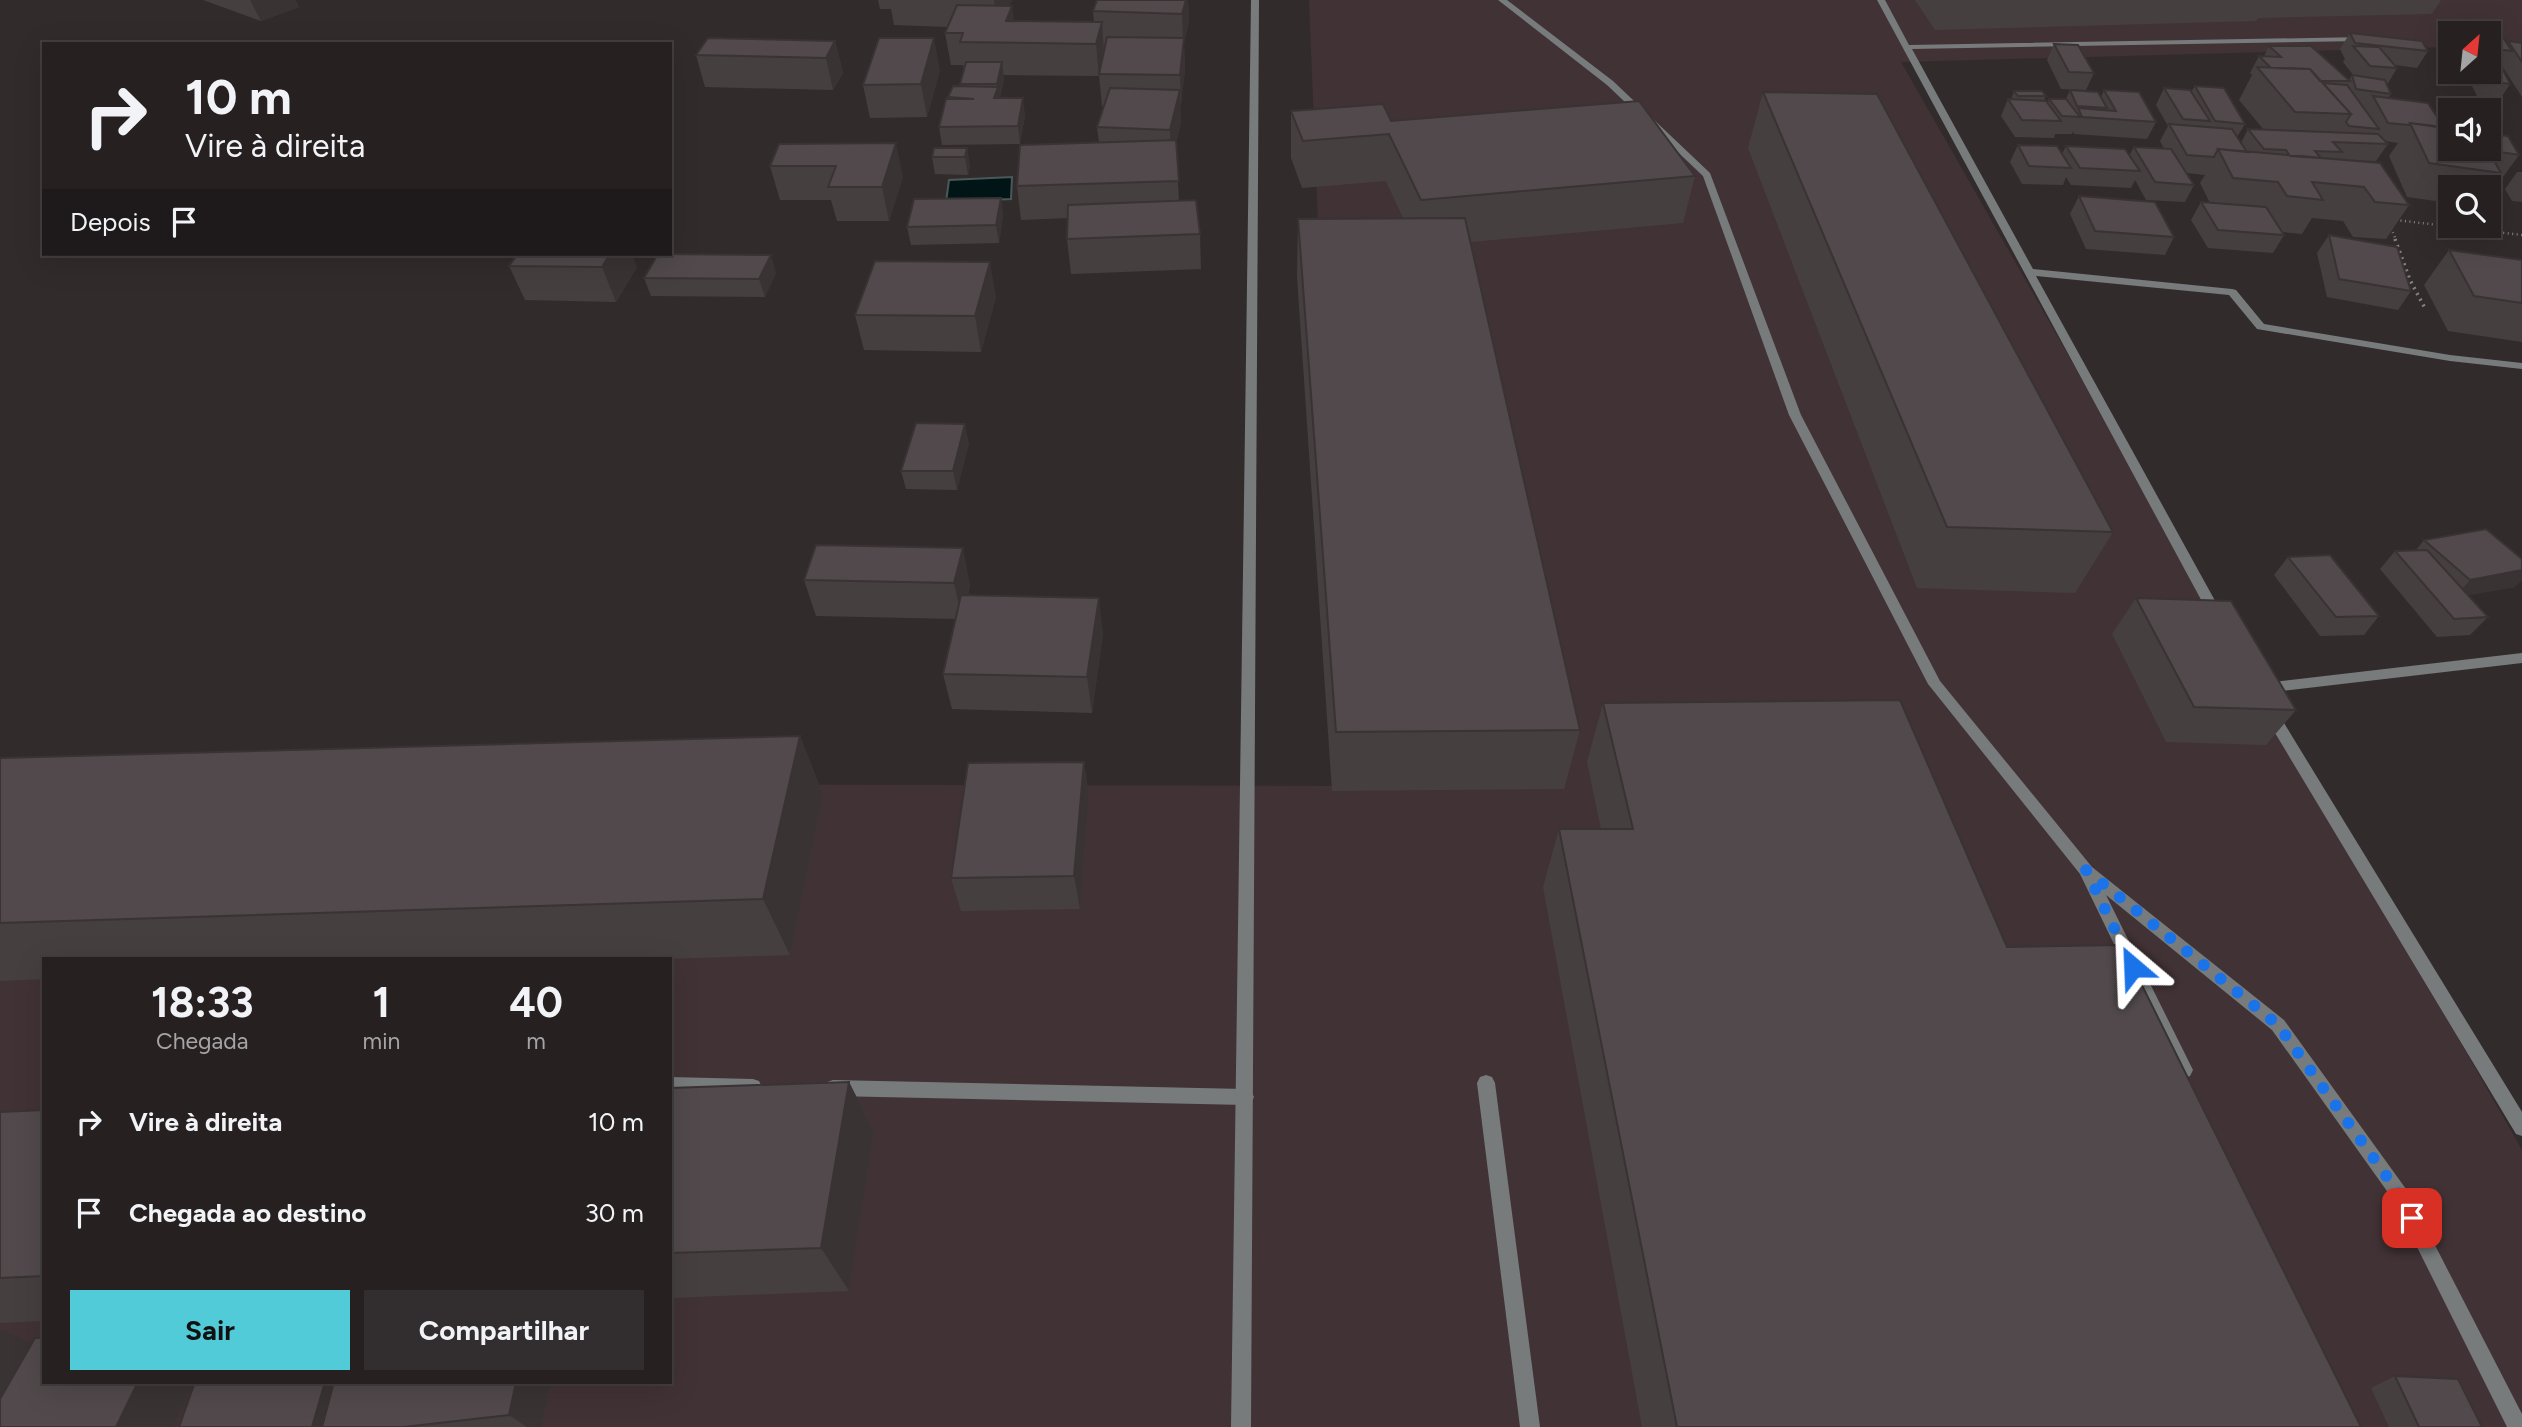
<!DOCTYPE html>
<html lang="pt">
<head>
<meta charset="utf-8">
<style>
  :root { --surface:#262021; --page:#322d2e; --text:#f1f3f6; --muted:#a4a3a5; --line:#423e3f; --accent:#52cbd9 }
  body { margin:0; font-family:Figtree,sans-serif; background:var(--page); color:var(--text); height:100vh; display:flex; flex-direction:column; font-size:26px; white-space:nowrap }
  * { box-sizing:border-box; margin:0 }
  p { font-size:23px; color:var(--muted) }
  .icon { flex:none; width:38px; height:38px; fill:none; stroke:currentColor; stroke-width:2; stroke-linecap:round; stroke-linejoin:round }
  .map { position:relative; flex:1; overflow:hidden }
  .details { position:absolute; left:42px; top:957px; width:630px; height:427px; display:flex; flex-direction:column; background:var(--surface); border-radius:0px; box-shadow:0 7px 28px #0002,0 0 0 2px var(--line) }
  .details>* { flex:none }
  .hud { position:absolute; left:42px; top:42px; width:630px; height:214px; border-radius:0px; box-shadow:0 7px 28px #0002,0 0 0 2px var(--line); background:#262021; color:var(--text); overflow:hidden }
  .needle { width:46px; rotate:27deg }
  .fabs { position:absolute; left:2438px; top:21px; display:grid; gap:14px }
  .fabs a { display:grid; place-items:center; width:63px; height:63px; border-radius:0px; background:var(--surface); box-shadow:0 7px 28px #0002,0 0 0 2px var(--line); font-size:35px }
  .pin { position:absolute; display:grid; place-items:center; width:60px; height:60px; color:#fff; margin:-30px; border-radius:14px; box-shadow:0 4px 10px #0006 }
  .me { position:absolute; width:77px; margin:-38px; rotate:334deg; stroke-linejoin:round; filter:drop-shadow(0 0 5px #0008) }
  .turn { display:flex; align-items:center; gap:24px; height:147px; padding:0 28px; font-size:32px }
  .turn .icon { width:91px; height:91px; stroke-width:2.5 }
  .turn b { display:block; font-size:49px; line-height:60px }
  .then { display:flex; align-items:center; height:66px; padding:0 28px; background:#0003; gap:14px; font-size:26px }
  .eta { display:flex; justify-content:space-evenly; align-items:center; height:119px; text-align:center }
  .eta b { font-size:42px; font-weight:700; line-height:49px }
  .cta { display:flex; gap:14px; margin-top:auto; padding:14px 28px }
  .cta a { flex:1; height:80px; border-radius:0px; background:var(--accent); color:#111; font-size:28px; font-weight:700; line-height:80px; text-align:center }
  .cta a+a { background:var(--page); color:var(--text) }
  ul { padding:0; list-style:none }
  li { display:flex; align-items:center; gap:21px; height:91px; padding:0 28px }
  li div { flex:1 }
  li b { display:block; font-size:26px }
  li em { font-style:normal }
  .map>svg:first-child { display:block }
</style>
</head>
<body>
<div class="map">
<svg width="2522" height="1427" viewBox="0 0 2522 1427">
  <rect width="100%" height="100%" fill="#322b2c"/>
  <!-- built -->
  <path fill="#413235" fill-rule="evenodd" d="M1309,0H2522V44L2489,45L2488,33H2450V47L1901,62L2522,1150V1427H0V787L135,783L1341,786ZM44,959H670V1382H44Z"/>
  <!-- water -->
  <path fill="#011517" stroke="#4b5859" stroke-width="2" d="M1012,177L1011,199L946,202L949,180Z"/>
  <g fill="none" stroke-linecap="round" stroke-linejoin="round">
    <!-- path-far1 -->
    <path stroke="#868081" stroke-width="2.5" stroke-dasharray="1 3.5" stroke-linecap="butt" d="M2396,220L2522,235
      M2391,228L2396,240"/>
    <!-- path -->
    <path stroke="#868081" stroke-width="3.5" stroke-dasharray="2 4.5" stroke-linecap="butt" d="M2395,239L2410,280L2426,310"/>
    <!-- lane -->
    <path fill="#777b7c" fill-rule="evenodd" d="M1498,0H1507L1613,81L1710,173L1801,415L1940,681L2092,867L2284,1020L2406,1189L2522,1414V1427H2507L2394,1201L2272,1030L2106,895L2193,1070L2190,1076L2184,1078L2178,1076L2080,874L1928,684L1789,415L1703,176L1607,85Z
      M1486,1075L1492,1077L1495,1083L1540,1427H1520L1477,1083L1480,1077Z
      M670,1077L753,1079L759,1081L762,1087L759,1093L753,1095L670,1093Z
      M833,1080L1245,1089L1251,1091L1254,1097L1251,1103L1245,1105L833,1096L827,1094L824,1088L827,1082Z"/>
    <!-- street -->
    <path fill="#777b7c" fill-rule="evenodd" d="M1251,0H1259L1251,1427H1231Z
      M1877,0H1885L1909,45L2365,37V41H2362L1912,49L2033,269L2232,289L2236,290L2264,324L2450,355L2522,363V369L2450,361L2257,329L2229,295L2036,276L2224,617L2217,622L2212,620Z
      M2522,653V663L2265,693L2258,688L2265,683Z
      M2271,709L2276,710L2522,1112V1136L2516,1134L2266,718L2264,714Z"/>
  </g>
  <!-- wall -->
  <path fill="#463f40" d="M203,0H295L299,7L261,21Z
    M878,0H1012L1009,6L1014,21L1094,22L1093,11L1097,0H1188L1189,21L1184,43L1185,70L1180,107L1181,122L1176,144L1179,201L1200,234L1201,269L1071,274L1067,239L1068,218L1021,220L1017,186L1099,142L1097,127L1104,106H1102L1099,75V76L1003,75L1004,79L1000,98L1025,115L1020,144L942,145L939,127L948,99V97L960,86L964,69L963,65H951L945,33L948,27L894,25L891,9H880Z
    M1915,0H2441L2432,14L2258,18L2256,21L1935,30Z
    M2350,33L2428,51L2417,68L2395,65L2397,68L2387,85L2391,94L2388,98L2444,128L2488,149L2519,155L2495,188L2490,187L2488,190V187H2450V203L2407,197L2389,156L2398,143L2385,141L2388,144L2376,161L2345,160L2409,205L2386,239L2353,237L2343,221L2312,218L2302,234L2282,232L2284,235L2273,253L2208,248L2191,220L2201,202L2210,203L2200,183L2205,175L2187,173L2194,185L2185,202L2146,200L2135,180L2131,188L2071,185L2066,177L2063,185L2022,184L2010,162L2018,145L2062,154L2066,146L2129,156L2134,147L2164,149L2160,141L2168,126L2156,105L2164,88L2191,92L2195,86L2245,124L2237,137L2241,143L2248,129L2264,130L2239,100L2252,75L2250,73L2259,56H2264L2269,46L2349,80L2352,75L2354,76L2343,62L2345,59L2340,49Z
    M2488,34L2507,43L2508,41L2522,43V97L2502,66V67L2510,84L2499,101L2478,98L2465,72H2488Z
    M835,41L843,73L833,90L705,87L696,55Z
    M2054,44L2094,73L2086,90L2061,89L2047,60Z
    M940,70L927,117L870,118L863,85Z
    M2070,90L2101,97L2104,90L2156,122L2147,139L2074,134L2073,131L2072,134H2055L2054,138L2015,137L2001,116L2008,99L2011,100L2014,91L2046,96L2044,100L2048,102L2049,99H2066Z
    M1763,92L2113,532L2075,593L1917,588L1748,148Z
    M1291,111L1391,121L1695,176L1683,223L1471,242L1580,730L1564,789L1332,791L1297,277L1298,219L1403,218L1386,181L1302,188L1291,158Z
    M779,144L903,177L889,221H837L831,200H780L770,166Z
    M967,148L970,166L968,175L935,174L932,157Z
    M2517,172H2522V202L2512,201L2505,189Z
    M2079,196L2174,237L2165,255L2086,249L2070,214Z
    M1001,198L1003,216L999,243L911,245L907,227Z
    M2329,235L2411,291L2398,310L2327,297L2317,253Z
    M2449,250L2522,260V342L2448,331L2424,285Z
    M509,266L637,267L616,302L525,300Z
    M776,273L765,297L651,296L644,278Z
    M996,297L981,352L864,350L855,315Z
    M969,443L957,490L906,489L901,471Z
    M2424,540L2515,587L2468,595L2488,617L2470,635L2437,637L2380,569L2395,551L2416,550Z
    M2288,557L2379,616L2364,635L2320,636L2274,575Z
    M804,580L970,584L968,595L1103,633L1092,713L952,709L943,674L956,619L816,616Z
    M2136,598L2296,710L2266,745L2166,742L2112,634Z
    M1603,703L2007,947L2361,1427H1642L1543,887L1559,829H1601L1587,762Z
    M800,736L823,795L790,955L663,959H44V979L0,981V758Z
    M1084,762L1089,797L1080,909L961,911L951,878Z
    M849,1082L874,1132L849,1291L670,1298V1088Z
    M44,1110V1321L0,1323V1112Z
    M2395,1376L2482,1427H2389L2371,1388Z
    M195,1382H551L542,1427H179Z"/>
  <!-- shaded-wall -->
  <path fill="#393334" d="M250,0H295L299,7L261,21Z
    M994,0H1012L998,29Z
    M1186,0H1188L1189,21L1184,43L1185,70L1181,107L1180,75L1183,42L1182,14Z
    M1012,6L1016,37L1006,21Z
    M1102,22L1104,53L1099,76L1096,44Z
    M934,38L940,70L927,117L921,84Z
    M835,41L843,73L833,90L826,58Z
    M1002,62L1004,79L1000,99L994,98L997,88V84Z
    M1180,90L1181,122L1171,163L1170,130Z
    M1023,98L1025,115L1020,144L1018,126Z
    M896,143L903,177L889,221L882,187Z
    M967,148L970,166L968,175L965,157Z
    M1001,198L1003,216L999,243L996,225Z
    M610,254H632L637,267L616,302L602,267Z
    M771,255L776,273L765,297L759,279Z
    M990,262L996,297L981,352L975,316Z
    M965,424L969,443L957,490L953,471Z
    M963,548L970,584L962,619L954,583Z
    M2522,570V580L2515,587L2454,598L2470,580Z
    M1099,598L1103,633L1092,713L1087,677Z
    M800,736L823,795L790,955L763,899Z
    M1084,762L1089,797L1080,909L1074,876Z
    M849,1082L874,1132L849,1291L821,1248Z
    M1,1330L44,1349L0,1427V1332Z
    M138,1382H194L173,1427H116Z
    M325,1382H348L335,1427H312Z
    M516,1382H551L542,1427H527L509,1415Z"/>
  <!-- building -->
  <path fill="#51494b" stroke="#393334" stroke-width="2" d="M1097,0H1186L1182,14L1093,11Z
    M957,5L1012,6L1006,21L1102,22L1096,44L960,42L963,33H945Z
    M2350,33L2422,41L2428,51L2355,43Z
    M2488,34L2502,36L2512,51L2495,49L2488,38Z
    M1107,37L1184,38L1180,75L1099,74Z
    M708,38L835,41L826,58L696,55Z
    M879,38H934L921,84L863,85Z
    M2508,41L2522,43V62Z
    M2054,44L2078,45L2094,73L2069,72Z
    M2269,46H2311L2350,81H2320L2310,69L2271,68L2259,56L2281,57Z
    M2353,46L2379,47L2397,68L2370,66Z
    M2488,47H2492L2510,84L2489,81L2484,72H2488Z
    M966,62H1002L997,84H960Z
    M2257,67L2310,69L2351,114L2295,112Z
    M2352,75L2385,80L2391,94L2356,89Z
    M2323,83L2347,85L2379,129L2349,126L2346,122L2351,114Z
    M953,86L998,87L994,98H1023L1018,126L939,127L946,99H974L948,97Z
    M2195,86L2224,88L2245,124L2215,121Z
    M1110,88L1180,90L1170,130L1097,127Z
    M2164,88L2190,90L2210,121L2183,119Z
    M2070,90L2098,92L2107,108L2077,106Z
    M2104,90L2139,92L2156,122L2082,117L2078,108L2116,111Z
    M2014,91H2042L2046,96H2018Z
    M1763,92L1877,94L2113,532L1947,527Z
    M2373,96L2428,103L2444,128L2410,123L2409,125L2388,123Z
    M2008,99L2046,101L2061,121L2022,120Z
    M2049,99H2066L2080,117L2062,116Z
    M1639,101L1695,176L1421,200L1389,134L1303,141L1291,111L1383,104L1391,121Z
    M2410,123L2450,128V149H2488V134L2508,136L2519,155L2488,150L2501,173L2429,163Z
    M2169,124L2232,129L2247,152L2218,149L2214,157L2187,155Z
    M2248,129L2378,134L2388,144L2333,142L2342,152L2315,151L2321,158L2290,156L2286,150L2264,149Z
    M1176,140L1179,181L1017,186L1020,145Z
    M896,143L882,187H828L836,166H770L779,144Z
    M2018,145L2057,146L2071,168L2029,166Z
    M2066,146L2125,149L2140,171L2080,168Z
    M2134,147L2171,149L2194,185L2155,182Z
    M934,148H967L965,157H932Z
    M2218,149L2380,163L2409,205L2375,202L2364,187L2312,182L2323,200L2287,196L2278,182L2233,178Z
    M2079,196L2155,202L2174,237L2095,231Z
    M1001,198L996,225L907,227L914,199Z
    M1196,200L1200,234L1067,239L1068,205Z
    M2201,202L2266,207L2284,235L2218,230Z
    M1465,218L1580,730L1336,732L1298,219Z
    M2329,235L2397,247L2411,291L2339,279Z
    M2449,250L2522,260V303L2474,296Z
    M518,254H610L602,267L509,266Z
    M658,254H663L771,255L759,279L644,278Z
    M875,261L990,262L975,316L855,315Z
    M916,423L965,424L953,471H901Z
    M2486,529L2522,559V570L2470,580L2424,540Z
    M816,545L963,548L954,583L804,580Z
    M2427,550L2488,617L2454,619L2395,551Z
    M2330,555L2379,616L2336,617L2288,557Z
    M961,595L1099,598L1087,677L943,674Z
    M2136,598L2231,601L2296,710L2194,707Z
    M1900,700L2007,947L2122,945L2361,1427H1677L1559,829H1633L1603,703Z
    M800,736L763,899L0,923V758Z
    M1084,762L1074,876L951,878L968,763Z
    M849,1082L821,1248L670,1253V1088Z
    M44,1110V1276L0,1278V1112Z
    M35,1338H44V1382H138L116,1427H0V1399Z
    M2395,1376L2458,1379L2482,1427H2419Z
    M195,1382H325L312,1427H179Z
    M334,1382H516L509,1415L404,1427H322Z"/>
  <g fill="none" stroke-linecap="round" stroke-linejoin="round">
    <!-- route -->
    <path stroke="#1a73e8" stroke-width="12" stroke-dasharray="0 21.6" d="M2133,967L2086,870L2278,1025L2400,1195L2412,1218"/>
  </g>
</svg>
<div class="fabs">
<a><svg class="needle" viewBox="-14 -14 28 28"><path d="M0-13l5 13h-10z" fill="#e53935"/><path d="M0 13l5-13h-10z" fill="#a4a3a5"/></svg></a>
<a><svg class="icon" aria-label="sound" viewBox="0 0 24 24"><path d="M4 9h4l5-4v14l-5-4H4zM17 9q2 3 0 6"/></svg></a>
<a><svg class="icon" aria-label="search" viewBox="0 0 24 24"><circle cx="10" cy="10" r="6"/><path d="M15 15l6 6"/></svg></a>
</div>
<div class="pin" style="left:2412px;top:1218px;background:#d93025"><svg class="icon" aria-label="arrive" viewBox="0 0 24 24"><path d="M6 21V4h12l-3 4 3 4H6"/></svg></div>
<svg class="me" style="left:2133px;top:967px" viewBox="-20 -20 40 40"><path d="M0-17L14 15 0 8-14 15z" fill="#1a73e8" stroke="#fff" stroke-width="4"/></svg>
<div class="hud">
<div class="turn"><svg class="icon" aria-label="right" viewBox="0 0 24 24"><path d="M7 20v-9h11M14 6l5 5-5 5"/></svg><div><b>10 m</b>Vire à direita</div></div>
<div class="then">Depois<svg class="icon" aria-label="arrive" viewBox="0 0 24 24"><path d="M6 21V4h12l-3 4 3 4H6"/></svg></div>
</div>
<section class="details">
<div class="eta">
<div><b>18:33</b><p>Chegada</p></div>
<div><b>1</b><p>min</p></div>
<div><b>40</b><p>m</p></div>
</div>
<ul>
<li><svg class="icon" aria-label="right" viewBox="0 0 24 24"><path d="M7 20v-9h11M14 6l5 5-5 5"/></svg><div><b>Vire à direita</b></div><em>10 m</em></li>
<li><svg class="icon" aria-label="arrive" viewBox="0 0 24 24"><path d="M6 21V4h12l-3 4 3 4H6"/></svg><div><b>Chegada ao destino</b></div><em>30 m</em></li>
</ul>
<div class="cta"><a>Sair</a><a>Compartilhar</a></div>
</section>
</div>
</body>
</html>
